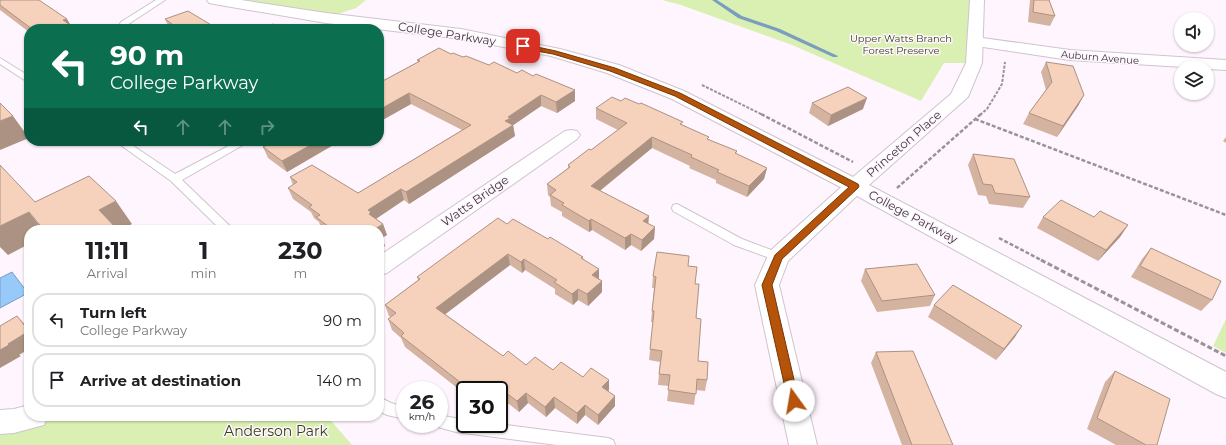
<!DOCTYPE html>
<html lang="en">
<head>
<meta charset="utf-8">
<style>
  :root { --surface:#fff; --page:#f6f6f6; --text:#202124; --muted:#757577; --line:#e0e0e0 }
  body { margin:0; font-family:Montserrat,sans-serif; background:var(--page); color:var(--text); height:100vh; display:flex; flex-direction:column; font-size:15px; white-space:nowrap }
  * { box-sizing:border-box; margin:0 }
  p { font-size:13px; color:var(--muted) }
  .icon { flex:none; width:22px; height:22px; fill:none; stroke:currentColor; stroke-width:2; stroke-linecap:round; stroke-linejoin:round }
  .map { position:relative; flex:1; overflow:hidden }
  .panel { position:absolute; left:24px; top:225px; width:360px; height:196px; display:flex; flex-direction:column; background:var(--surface); border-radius:16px; box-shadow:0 1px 3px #0004 }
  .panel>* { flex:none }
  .banner { position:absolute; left:24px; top:24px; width:360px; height:122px; border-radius:16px; box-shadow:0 1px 3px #0004; background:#0b6e4f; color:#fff; overflow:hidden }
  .tools { position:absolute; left:1174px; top:12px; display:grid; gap:8px }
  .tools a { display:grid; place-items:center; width:40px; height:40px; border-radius:50%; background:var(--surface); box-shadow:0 1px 3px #0004; font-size:20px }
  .speed { position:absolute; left:396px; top:381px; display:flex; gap:8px; font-size:20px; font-weight:700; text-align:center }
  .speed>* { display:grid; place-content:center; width:52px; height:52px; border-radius:50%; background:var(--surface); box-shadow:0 1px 3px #0004; line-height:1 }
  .speed small { font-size:10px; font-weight:400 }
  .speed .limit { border:2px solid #111; border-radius:6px; background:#fff; color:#111 }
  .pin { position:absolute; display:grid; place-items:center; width:34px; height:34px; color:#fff; margin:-17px; border-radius:8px; box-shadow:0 2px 6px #0006 }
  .me { position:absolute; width:44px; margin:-22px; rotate:347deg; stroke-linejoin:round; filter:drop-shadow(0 0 3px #0008) }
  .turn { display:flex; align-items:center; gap:14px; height:84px; padding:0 20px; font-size:18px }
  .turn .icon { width:52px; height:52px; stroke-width:2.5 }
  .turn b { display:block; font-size:28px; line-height:34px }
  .lanes { display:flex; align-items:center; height:38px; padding:0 20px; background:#0003; justify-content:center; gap:20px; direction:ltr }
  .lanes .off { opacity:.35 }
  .eta { display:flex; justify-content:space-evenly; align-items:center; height:68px; text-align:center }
  .eta b { font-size:24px; font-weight:700; line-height:28px }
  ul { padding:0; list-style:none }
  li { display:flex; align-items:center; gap:12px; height:54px; margin:0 8px 6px; padding:0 12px; border:2px solid var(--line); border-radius:16px }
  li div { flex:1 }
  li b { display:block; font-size:15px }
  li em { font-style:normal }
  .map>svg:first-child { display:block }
</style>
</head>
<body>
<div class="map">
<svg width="1226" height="445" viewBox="0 0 1226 445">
  <rect width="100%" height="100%" fill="#fff5fe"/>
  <!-- green -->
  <path fill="#daf0b2" d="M214,0H366L356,8L326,18Z
    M662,0H977L974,63H944L921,101L792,45L681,5Z
    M1226,319V353L1213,346Z
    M34,416H327L352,445H0V422Z"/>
  <!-- water -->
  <path fill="#97c9f9" stroke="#7b9dc0" d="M12,272L28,293L0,308V278Z"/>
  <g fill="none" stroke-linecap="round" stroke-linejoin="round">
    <!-- stream -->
    <path fill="#7b9dc0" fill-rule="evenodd" d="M712,0H717L742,16L780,29L838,56L837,57H833L776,31L738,18Z"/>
    <defs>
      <path id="service" d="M156,0H165L127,25L125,29H117L121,22Z
        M0,58L29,76V83L0,64Z
        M115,141H126L175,174L238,141H250L182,180L234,230H221L171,181Z
        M677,204L742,239L782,254L784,257L782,260L778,261L734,245L673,211L672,208L673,205Z
        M379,397L391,403L405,407V419L387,415L379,411Z
        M439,415L465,420V424H499L608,438L613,440L615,445H557L456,432L434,426L433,424H439Z"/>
      <path id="minor" d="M975,37L1070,50L1226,60V70L1207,69V67H1183L1070,60L970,45L967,42L970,39Z
        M571,130L577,131L580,135L577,139L387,273L379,275V256L565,131Z
        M855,179L862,181L865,186L862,191L788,261L779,285L817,445H789L755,285L770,251L848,181Z
        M29,405V416H48L44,425L14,433L0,434V410L14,409Z"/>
      <path id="tertiary" d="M207,0H241L326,13L461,29L560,49L619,65L684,91L853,177L951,94L966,63L970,0H984L982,63L968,97L869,185L1226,372V398L1216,394L848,191L672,99L607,73L551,56L461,39L326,23L214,4L209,3Z"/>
    </defs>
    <!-- service casing -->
    <use href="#service" stroke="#cfc4ce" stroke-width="2"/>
    <!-- minor casing -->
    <use href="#minor" stroke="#cfc4ce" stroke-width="2"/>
    <!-- tertiary casing -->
    <use href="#tertiary" stroke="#cfc4ce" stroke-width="2"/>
    <!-- path-far2 -->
    <path stroke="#999298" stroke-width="2" stroke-dasharray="3 1.5" stroke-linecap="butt" d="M702,85L763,115
      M980,115L987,109L1002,84L1005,62"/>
    <!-- path-far1 -->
    <path stroke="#999298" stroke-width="2.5" stroke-dasharray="4 2" stroke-linecap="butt" d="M761,114L853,162
      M975,119L1226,215
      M897,188L981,114
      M999,238L1043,261"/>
    <!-- path -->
    <path stroke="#999298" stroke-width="3" stroke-dasharray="5 2.5" stroke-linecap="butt" d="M1041,260L1226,356"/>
    <!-- service -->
    <use href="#service" fill="#fff" fill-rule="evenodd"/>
    <!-- minor -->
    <use href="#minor" fill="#fff" fill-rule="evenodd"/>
    <!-- tertiary -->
    <use href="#tertiary" fill="#fff" fill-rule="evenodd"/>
  </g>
  <!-- wall -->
  <path fill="#d4b4a1" d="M0,0L70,25L76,29H29V32L0,10Z
    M1030,0H1049L1055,16L1050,26L1028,22Z
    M165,19L218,29H170Z
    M451,54L489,65L517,73L533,76L575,90V101L557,113L541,106L513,125L515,136L409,204L404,200L376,219L383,224L387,235L382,238L385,246L379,230H324L321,228L319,222L314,218L311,212L293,199L288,188L293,185L290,177L358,193L462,130L411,104L379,122V83L418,62L417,60Z
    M1046,62L1084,95L1078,106L1057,137L1023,124L1029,113L1046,90L1041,72Z
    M621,101L683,125L709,140L737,151L736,154L767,168L764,179L747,197L716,183V180L689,168L690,166L652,148L600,191L648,224L655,227L654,239L641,251L631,245L625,250L592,230L589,232L562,216V212L551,206L550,197L548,195L547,184L568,168V165L591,150L618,130L596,119V108Z
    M812,103L863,109L828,126L809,113Z
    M1226,137V143L1223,141Z
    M275,141H346L338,146L335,144L287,172L268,158L263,147Z
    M973,154L1030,197L1023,208L989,204L986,196L978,195L968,165Z
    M1043,217H1094L1128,225L1120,237L1098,261L1037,228Z
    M507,224L548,239L583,257V260L599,269V279L602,281V292L588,306L578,300L573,305L555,294V289L525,270L522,273L510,265L445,314L503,356L526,365L553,370L583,377L609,380V390L608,391L615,406L598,425L585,415L577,424L555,408L546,417L528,403L519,412L500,397L499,398V390H465V394L405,347L401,338L392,330L388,319L391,317L389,316L385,305L418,280L417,277Z
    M1151,248L1212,300L1201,311L1131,277L1142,259Z
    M688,266L695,284L698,361L707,380L705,391L696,390L694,405L667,401L669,386L658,385L660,362L649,360L653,322H651L654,288H652L653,276Z
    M865,269L935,295L930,306L877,312L861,281Z
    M934,305L1015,337L996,360L928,317Z
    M876,352L953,445H902L871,363Z
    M1115,371L1157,445H1116L1087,429L1105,382Z"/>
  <!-- shaded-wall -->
  <path fill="#ac9283" d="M67,19L73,29L63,20Z
    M575,90V101L557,113L556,102Z
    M409,93L411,104L379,122V110Z
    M541,95V106L512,126L513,125L515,136L409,204L406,192L505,121L508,117Z
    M1084,95L1078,106L1057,137L1063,126Z
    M867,98L863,109L828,126L831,115Z
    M13,116L29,138L0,150V121Z
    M652,137V148L592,197L591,186Z
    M318,141H334L335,144L287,172L282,161Z
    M336,141H346L338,146Z
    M767,168L764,179L747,197L749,186Z
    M401,189L404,200L374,220L373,225L368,210Z
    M116,201L132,224L120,230H113L99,210Z
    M29,212L43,230H29V244L8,255L0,247V226Z
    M649,216L648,228L643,221Z
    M591,219L592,230L589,232V221Z
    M383,224L387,235L382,238L385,246L379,250V230H375V229Z
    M1128,225L1120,237L1098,261L1106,250Z
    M655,227L654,239L641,251L642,240Z
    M631,234V245L625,250V238Z
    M508,254L510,265L439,319L436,308Z
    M524,259L525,270L522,273L521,262Z
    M599,269V280L592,275Z
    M602,281V292L588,306L587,294Z
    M578,289V300L573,305L572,294Z
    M17,316L29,329V331Z
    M1022,326L1015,337L996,360L1004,349Z
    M29,331V349L19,355L21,356L0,368V350L8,344Z
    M609,380V390L602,397V387Z
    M471,381L473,390H466L465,386Z
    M498,387V390H494Z
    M526,393L528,403L519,412L517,401Z
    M615,396V406L598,425V415Z
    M554,397L555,408L546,417L545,407Z
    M585,405V415L577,424V413Z"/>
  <!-- building -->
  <path fill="#f6d1bb" stroke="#ac9283" d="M0,0H39L67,19L63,20L76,29H32L0,5Z
    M1034,0H1049L1055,16L1033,12Z
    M188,11L218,29H175L169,25L172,24L165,19Z
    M273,24L278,27L284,25L292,29H262Z
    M439,48L451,54L453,53L463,57L466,56L489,65L494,62L517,73L522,70L533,76L536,74L575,90L556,102L541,95L508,117L511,118L505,121L513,125L406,192L401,189L368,210L371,212L369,214L383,224L375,229V230H333L316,217L320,215L309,207L312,205L288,188L297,182L290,177L312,165L358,193L471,125L409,93L379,110V83L420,61L417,60Z
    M1046,62L1073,66L1084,95L1063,126L1029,113L1052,82Z
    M848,87L867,98L831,115L812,103Z
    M612,97L621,101L625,98L639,104L641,103L683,122L680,124L709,137L707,139L737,151L735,153L767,168L749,186L717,172L719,170L691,157L692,155L652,137L591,186L649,216L643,221L655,227L642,240L631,234L625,238L591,219L589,221L562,205L564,203L550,195L556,190L547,184L570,167L568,165L589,149L591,150L627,123L596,108Z
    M0,103L13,116L0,121Z
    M275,141H318L282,161L263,147Z
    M973,154L1014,159L1030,197L995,193L992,185L983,184Z
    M0,165L35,202L89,176L116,201L99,210L118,230H44L29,212L0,226Z
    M1061,200L1094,217L1100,211L1128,225L1106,250L1043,217Z
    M498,218L507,224L513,219L548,239L550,237L583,257L581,258L599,269L592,275L602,281L587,294L578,289L572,294L554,282L557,280L524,259L521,262L508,254L436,308L503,356L508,351L526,365L535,357L553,370L561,362L583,377L591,368L609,380L602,387L615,396L598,415L585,405L577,413L554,397L545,407L526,393L517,401L498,387L494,390H482L471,381L465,386L401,336L404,333L388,319L396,313L385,305L420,279L417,277Z
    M1151,248L1221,281L1212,300L1140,266Z
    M657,252L689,256L688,266L697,267L695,284H699L696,318L701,319L698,361L708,362L707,380L697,379L696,394L668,390L670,375L659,374L662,351L650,349L654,311H652L656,277L653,276Z
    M917,264L935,295L882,301L865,269Z
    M953,285L1022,326L1004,349L934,305Z
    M17,316L29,331L8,344L9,345L0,350V326Z
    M913,351L953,445H912L876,352Z
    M1115,371L1170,399L1157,445H1146L1097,418Z"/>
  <!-- route -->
  <path fill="#b45309" stroke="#753606" d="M523,44L556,51L615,68L680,93L858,184L859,186L858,188L782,259L772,285L799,401L798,405L794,406L789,405L788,401L762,285L775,255L849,187L675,96L610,71L553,54L520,48L519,46Z"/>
  <g text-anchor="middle" stroke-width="3" stroke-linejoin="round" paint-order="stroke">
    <!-- far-park labels -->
    <g font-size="10" fill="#354316" stroke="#fff5fe">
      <text x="901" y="42">Upper Watts Branch<tspan x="901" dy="12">Forest Preserve</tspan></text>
    </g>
    <!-- far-street labels -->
    <g font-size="10" fill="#3b373b" stroke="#fff5fe">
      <text transform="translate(1100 57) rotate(5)" y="4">Auburn Avenue</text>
    </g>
    <!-- street labels -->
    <g font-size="12" fill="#3b373b" stroke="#fff5fe">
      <text transform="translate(447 34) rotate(9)" y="4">College Parkway</text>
      <text transform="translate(904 144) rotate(-41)" y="4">Princeton Place</text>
      <text transform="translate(475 201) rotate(-35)" y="4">Watts Bridge</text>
      <text transform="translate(913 217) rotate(28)" y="4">College Parkway</text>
    </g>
    <!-- near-park labels -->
    <g font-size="14" fill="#354316" stroke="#fff5fe">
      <text x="276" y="436">Anderson Park</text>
    </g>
  </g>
</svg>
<div class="tools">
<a><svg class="icon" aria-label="sound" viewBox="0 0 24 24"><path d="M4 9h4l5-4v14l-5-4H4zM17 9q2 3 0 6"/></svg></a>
<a><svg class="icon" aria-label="layers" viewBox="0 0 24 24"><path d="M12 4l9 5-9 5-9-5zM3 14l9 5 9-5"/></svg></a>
</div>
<div class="speed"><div>26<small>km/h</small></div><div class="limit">30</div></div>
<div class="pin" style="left:523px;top:46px;background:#d93025"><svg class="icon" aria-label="arrive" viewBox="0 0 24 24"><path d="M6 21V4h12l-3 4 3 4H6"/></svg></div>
<svg class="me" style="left:794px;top:401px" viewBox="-20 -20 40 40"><circle r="19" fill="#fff"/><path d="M0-13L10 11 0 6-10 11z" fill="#b45309"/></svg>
<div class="banner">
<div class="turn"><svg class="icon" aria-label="left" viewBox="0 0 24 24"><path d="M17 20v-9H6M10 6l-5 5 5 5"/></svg><div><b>90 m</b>College Parkway</div></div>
<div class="lanes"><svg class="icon" aria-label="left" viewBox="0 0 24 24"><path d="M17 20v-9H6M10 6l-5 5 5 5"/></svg><svg class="icon off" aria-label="ahead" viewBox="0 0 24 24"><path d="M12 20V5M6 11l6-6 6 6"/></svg><svg class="icon off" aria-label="ahead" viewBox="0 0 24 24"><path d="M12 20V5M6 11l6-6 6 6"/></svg><svg class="icon off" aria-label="right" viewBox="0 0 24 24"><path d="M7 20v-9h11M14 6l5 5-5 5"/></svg></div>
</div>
<section class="panel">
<div class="eta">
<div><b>11:11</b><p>Arrival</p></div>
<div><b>1</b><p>min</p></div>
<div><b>230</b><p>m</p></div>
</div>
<ul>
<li><svg class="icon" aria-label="left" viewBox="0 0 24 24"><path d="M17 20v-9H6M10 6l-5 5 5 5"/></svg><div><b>Turn left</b><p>College Parkway</p></div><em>90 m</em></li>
<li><svg class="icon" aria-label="arrive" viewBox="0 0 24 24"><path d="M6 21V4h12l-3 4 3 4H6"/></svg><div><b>Arrive at destination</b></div><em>140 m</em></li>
</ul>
</section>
</div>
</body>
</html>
